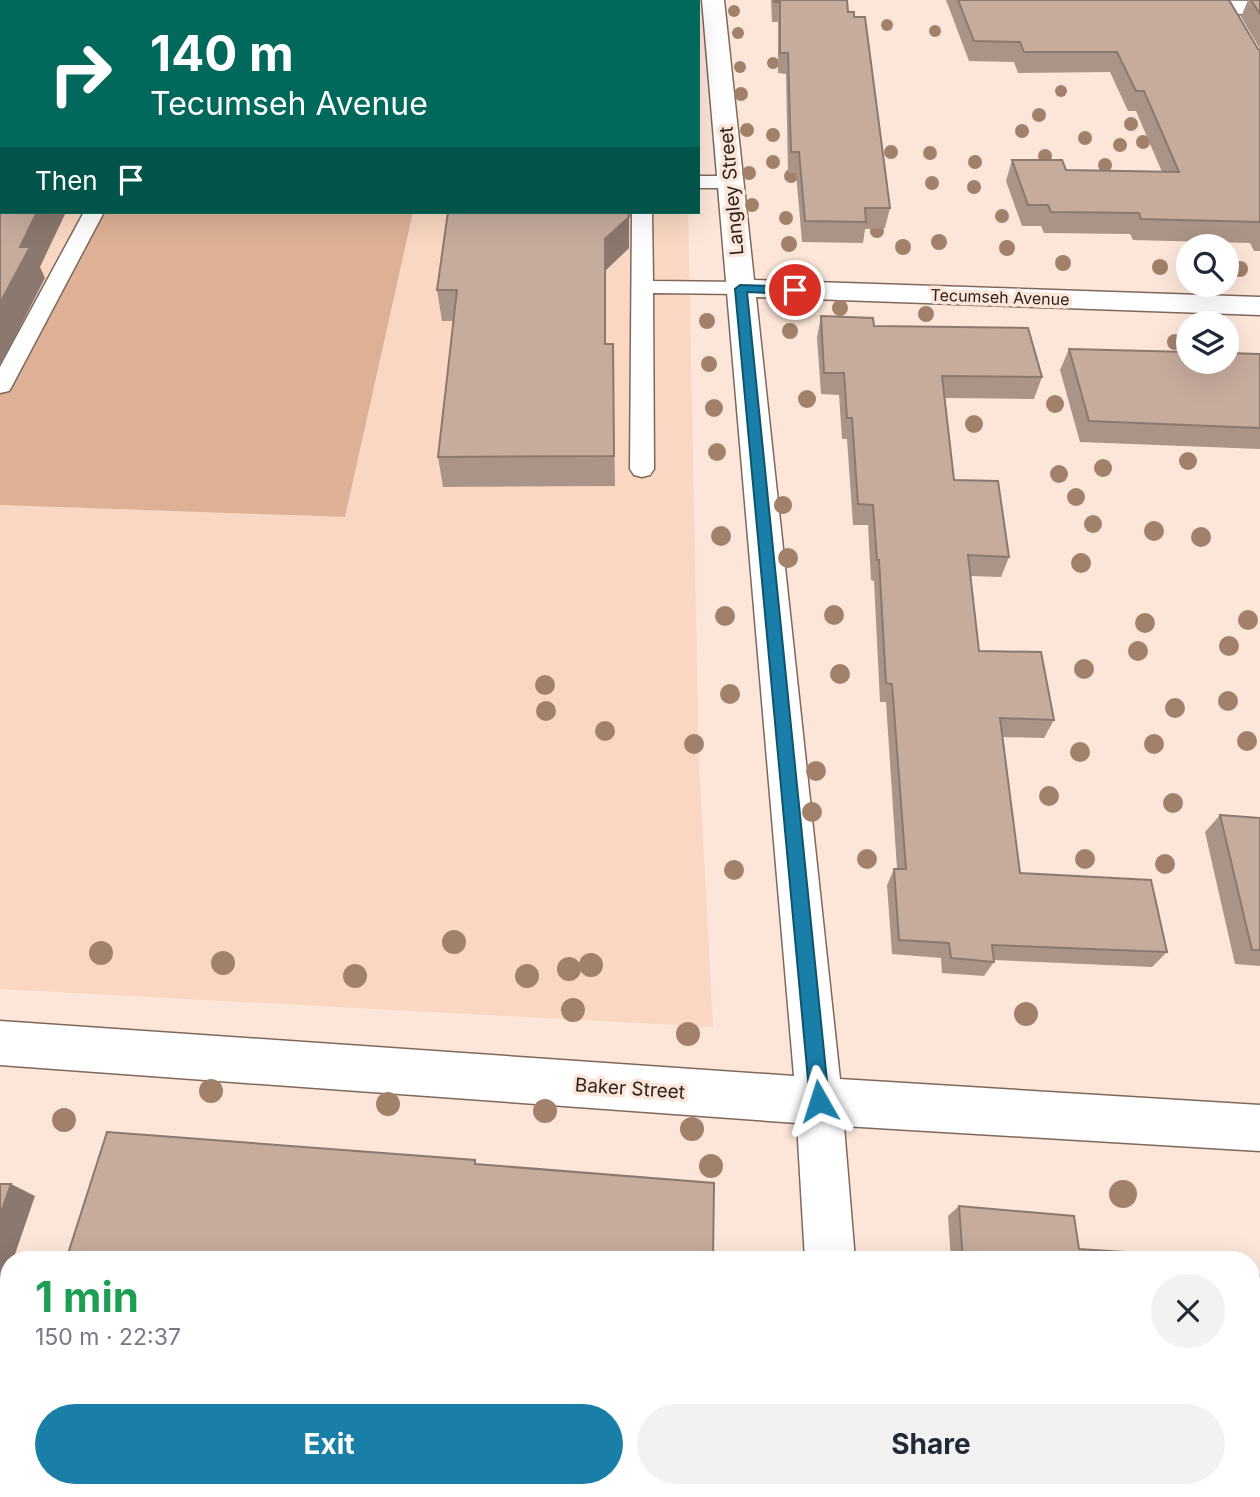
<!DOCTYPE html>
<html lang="en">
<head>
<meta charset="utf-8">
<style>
  :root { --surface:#fff; --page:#f2f2f3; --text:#1f2937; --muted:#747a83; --accent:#197fa9 }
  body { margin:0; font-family:Inter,sans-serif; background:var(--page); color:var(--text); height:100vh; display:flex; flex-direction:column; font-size:26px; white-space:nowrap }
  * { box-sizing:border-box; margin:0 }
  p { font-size:23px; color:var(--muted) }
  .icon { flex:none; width:38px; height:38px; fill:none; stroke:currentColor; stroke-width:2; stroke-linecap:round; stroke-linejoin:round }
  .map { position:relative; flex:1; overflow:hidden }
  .details { position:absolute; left:0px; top:1251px; width:1260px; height:247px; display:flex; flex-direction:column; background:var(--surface); border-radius:28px 28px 0 0; box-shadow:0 7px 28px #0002 }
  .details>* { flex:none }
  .hud { position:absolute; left:0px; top:0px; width:700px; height:214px; box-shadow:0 7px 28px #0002; background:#00695c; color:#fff; overflow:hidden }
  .fabs { position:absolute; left:1176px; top:234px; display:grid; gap:14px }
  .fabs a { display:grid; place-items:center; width:63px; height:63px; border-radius:50%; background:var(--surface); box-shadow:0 7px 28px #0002; font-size:35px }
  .pin { position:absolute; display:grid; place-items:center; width:60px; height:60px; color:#fff; margin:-30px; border:4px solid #fff; border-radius:50%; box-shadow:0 2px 7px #0007 }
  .me { position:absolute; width:77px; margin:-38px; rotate:354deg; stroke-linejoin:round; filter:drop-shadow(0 0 5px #0008) }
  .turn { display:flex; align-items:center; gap:24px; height:147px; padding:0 35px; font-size:32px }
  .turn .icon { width:91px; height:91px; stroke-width:2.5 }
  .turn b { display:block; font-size:49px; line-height:60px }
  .then { display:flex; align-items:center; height:66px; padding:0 35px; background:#0003; gap:14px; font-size:26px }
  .round { display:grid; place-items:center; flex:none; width:74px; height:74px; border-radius:37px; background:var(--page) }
  .overview { display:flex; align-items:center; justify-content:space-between; height:119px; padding:0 35px }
  h1 { font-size:42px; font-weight:700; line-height:52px; color:#1e9e55 }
  .action { display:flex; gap:14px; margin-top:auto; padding:14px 35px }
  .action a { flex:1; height:80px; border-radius:42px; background:var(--accent); color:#fff; font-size:28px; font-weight:700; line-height:80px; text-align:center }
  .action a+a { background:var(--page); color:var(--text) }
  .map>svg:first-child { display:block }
</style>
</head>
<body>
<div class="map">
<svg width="1260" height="1497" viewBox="0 0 1260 1497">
  <rect width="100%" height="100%" fill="#fce6d9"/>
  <!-- built -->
  <path fill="#f9d7c2" d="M0,104L2,212H86L0,368Z
    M413,212H688L699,763L713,1027L0,989V505L345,517Z"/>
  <!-- green -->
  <path fill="#deb196" d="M86,212H413L345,517L0,505V368Z"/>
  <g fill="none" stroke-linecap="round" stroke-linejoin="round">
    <defs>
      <path id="service" d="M698,176H730L739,182L730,188H698Z
        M84,212H104L12,386L9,391L0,393V367Z
        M632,212H652L653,281L740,282L747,283L750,288L747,293L740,294L653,293L654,469L650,475L642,477L634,475L630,469Z"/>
      <path id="minor" d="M89,0H111L88,2Z
        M702,0H724L754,280L1260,297V315L756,297L840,1079L1260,1105V1151L844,1126L855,1260H805L797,1123L0,1065V1021L794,1076Z
        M1174,0L1260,1V15L1182,11L1174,9L1171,4Z
        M0,69H2V83H0Z
        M818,1489H872L873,1497H819Z"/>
    </defs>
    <!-- service casing -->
    <use href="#service" stroke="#7f685a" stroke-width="3"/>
    <!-- minor casing -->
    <use href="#minor" stroke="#7f685a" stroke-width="3"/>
    <!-- service -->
    <use href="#service" fill="#fff" fill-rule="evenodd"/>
    <!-- minor -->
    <use href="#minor" fill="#fff" fill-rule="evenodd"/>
  </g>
  <!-- trees -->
  <g fill="#a2816a">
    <circle cx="734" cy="11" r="6"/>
    <circle cx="887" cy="25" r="6"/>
    <circle cx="935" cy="31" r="6"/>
    <circle cx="738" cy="33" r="6"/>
    <circle cx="773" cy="63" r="6"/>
    <circle cx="740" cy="67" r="6"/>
    <circle cx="1061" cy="91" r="6"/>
    <circle cx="741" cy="94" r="7"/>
    <circle cx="1039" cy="115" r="7"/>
    <circle cx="1131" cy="124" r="7"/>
    <circle cx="747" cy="130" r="7"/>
    <circle cx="1022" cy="131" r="7"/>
    <circle cx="773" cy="135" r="7"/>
    <circle cx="1085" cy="138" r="7"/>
    <circle cx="1143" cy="142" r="7"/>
    <circle cx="1120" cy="145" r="7"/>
    <circle cx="891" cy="152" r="7"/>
    <circle cx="930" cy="153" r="7"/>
    <circle cx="1045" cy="156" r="7"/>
    <circle cx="773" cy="162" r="7"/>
    <circle cx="975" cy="162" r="7"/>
    <circle cx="1105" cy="165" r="7"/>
    <circle cx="749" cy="173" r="7"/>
    <circle cx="791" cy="176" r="7"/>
    <circle cx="932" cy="183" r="7"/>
    <circle cx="974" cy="187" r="7"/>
    <circle cx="752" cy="205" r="7"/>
    <circle cx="1002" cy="216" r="7"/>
    <circle cx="786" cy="218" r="7"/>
    <circle cx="877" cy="231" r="7"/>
    <circle cx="939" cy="242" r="8"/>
    <circle cx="789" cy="244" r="8"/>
    <circle cx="903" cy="247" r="8"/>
    <circle cx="1007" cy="248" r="8"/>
    <circle cx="1063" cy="263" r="8"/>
    <circle cx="1160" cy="267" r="8"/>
    <circle cx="1240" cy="269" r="8"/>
    <circle cx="840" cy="308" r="8"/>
    <circle cx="926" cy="314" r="8"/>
    <circle cx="707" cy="321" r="8"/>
    <circle cx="790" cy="331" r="8"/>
    <circle cx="1175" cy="342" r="8"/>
    <circle cx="709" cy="364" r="8"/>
    <circle cx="807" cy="399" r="9"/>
    <circle cx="1055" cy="404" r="9"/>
    <circle cx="714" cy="408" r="9"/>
    <circle cx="974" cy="424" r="9"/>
    <circle cx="717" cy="452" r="9"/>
    <circle cx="1188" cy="461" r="9"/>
    <circle cx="1103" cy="468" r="9"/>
    <circle cx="1059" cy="474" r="9"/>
    <circle cx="1076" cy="497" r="9"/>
    <circle cx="783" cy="505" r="9"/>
    <circle cx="1093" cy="524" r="9"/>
    <circle cx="1154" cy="531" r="10"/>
    <circle cx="721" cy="536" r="10"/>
    <circle cx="1201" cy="537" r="10"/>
    <circle cx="788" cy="558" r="10"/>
    <circle cx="1081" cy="563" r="10"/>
    <circle cx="834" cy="615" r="10"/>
    <circle cx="725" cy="616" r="10"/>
    <circle cx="1248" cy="620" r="10"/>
    <circle cx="1145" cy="623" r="10"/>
    <circle cx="1229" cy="646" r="10"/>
    <circle cx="1138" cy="651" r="10"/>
    <circle cx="1084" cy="669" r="10"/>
    <circle cx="840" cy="674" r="10"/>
    <circle cx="545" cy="685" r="10"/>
    <circle cx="730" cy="694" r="10"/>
    <circle cx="1228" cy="701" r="10"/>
    <circle cx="1175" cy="708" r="10"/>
    <circle cx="546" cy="711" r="10"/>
    <circle cx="605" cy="731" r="10"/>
    <circle cx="1247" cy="741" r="10"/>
    <circle cx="694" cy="744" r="10"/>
    <circle cx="1154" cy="744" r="10"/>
    <circle cx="1080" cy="752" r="10"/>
    <circle cx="816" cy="771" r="10"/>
    <circle cx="1049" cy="796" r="10"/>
    <circle cx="1173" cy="803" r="10"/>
    <circle cx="812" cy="812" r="10"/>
    <circle cx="867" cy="859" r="10"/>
    <circle cx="1085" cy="859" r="10"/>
    <circle cx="1165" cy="864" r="10"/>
    <circle cx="734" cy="870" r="10"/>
    <circle cx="454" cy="942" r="12"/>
    <circle cx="101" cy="953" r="12"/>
    <circle cx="223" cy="963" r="12"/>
    <circle cx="591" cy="965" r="12"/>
    <circle cx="569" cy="969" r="12"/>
    <circle cx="355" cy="976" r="12"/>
    <circle cx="527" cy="976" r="12"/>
    <circle cx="573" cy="1010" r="12"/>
    <circle cx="1026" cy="1014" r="12"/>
    <circle cx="688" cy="1034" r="12"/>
    <circle cx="211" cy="1091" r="12"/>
    <circle cx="388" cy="1104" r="12"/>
    <circle cx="545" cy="1111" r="12"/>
    <circle cx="64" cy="1120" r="12"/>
    <circle cx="692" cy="1129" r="12"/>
    <circle cx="711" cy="1166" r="12"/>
    <circle cx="1123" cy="1194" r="14"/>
  </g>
  <!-- wall -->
  <path fill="#aa9487" d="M0,0H46L45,2H2V43H0Z
    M771,0H847L848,12L890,208L885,228L865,229L863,243L802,242L796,173H788L786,74L778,73V22H772Z
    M946,0H1229L1258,49L1260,50V251H1254L1250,243L1133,240L1130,234L1044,233L1041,226H1022L1006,181L1012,160L1066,170L1162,172L1136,111H1128L1110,72L1018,73L1014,62L969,61Z
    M1248,0H1260V49L1241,17Z
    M629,213V248L606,270V344H613L615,486L443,487L438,457L453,321H442L437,290Z
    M821,316L874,326L1042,377L1034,399L945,398L954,480L1009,557L1001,577L970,576L979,651L1054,720L1044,738L1002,737L1020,873L1167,952L1152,967L994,960V962L984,976L942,973L941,958L892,954L887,885L894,869H897L886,702H880L874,581L871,580L868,525H853L847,439H842L839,395L821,394L817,338Z
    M1069,349L1260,354V449L1080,442L1060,370Z
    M1220,815L1260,818V966L1235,964L1205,832Z
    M959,1206L1079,1249L1156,1260H951L948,1216Z
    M1251,1274L1260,1275V1432L1251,1431Z"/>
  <!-- shaded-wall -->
  <path fill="#8b786e" d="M31,0H46L45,2H30Z
    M195,0H209L208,2H194Z
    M37,212H66L40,267L45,278L0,366V303L20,247Z
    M629,217V248L606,270V375L605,239Z
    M11,1184L35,1196L13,1260H9V1273L0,1300V1215Z
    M103,1489H121L119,1497H101Z"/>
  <!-- building -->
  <path fill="#c6ac9d" stroke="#8b786e" stroke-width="2" d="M0,0H31L30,2H2V27H0Z
    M129,0H195L194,2H129Z
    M475,0H658V2H475Z
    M774,0H847L848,12H854V17H865L890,208H865L866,222L805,221L799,152H791L788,53H780V2H774Z
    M958,0H1229L1258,49L1260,50V222L1141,219L1139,213L1051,212L1048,205H1028L1012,160H1062L1066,170L1179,172L1144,91H1136L1117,52H1024L1020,42L974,41Z
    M1251,0H1260V14Z
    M0,86H2V212H37L20,247H30L0,303Z
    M448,212L629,213V217L605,239V344H613L614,456L438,457L457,290H437Z
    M821,316L873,318L874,326L1028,328L1042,377L942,376L954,480L998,481L1009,557L968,555L979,651L1041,652L1054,720L1000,718L1020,873L1151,880L1167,952L992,945L994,962L951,958L949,943L899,940L894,869H906L892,684L886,683L879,560H877L873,505L858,504L852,418H847L844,373H824Z
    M1069,349L1188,352V362H1227V353L1260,354V428L1089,421Z
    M1220,815L1260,818V950H1252Z
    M107,1132L475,1160V1164L714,1183L713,1260H66Z
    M0,1184H11L0,1215Z
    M959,1206L1074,1216L1079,1249L1155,1254L1156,1260H963Z
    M1251,1274L1260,1275V1423H1251Z
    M0,1458H9V1489H103L101,1497H0Z
    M613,1489H695V1497H612Z"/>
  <!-- route -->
  <path fill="#197fa9" stroke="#10536e" stroke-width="2" d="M740,285L795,287L801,290L795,294L747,292L829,1101L826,1108L819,1111L813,1108L810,1101L735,289Z"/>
  <g text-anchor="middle" stroke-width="7" stroke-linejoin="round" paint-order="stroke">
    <!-- far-street labels -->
    <g font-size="16" fill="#2d231d" stroke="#fce6d9">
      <text transform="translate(1000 297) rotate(2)" y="6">Tecumseh Avenue</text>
    </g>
    <!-- street labels -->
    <g font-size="19" fill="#2d231d" stroke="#fce6d9">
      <text transform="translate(731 191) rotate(-95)" y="7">Langley Street</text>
      <text transform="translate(630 1088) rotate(4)" y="7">Baker Street</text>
    </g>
  </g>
</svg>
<div class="fabs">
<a><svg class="icon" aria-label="search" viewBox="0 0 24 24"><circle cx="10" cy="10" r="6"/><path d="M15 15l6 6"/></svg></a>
<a><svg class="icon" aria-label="layers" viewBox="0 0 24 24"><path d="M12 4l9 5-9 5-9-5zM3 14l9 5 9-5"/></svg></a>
</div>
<div class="pin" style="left:795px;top:290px;background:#d93025"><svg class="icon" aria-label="arrive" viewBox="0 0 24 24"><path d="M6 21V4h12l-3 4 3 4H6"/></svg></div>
<svg class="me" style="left:819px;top:1101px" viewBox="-20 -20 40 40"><path d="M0-17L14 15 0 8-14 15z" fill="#197fa9" stroke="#fff" stroke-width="4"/></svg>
<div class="hud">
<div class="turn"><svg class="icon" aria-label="right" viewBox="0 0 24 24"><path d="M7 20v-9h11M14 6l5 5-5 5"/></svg><div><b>140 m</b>Tecumseh Avenue</div></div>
<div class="then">Then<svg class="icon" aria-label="arrive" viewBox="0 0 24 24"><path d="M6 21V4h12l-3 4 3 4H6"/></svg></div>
</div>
<section class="details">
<div class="overview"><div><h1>1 min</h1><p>150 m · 22:37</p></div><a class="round"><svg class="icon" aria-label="close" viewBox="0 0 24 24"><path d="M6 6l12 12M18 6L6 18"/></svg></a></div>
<div class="action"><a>Exit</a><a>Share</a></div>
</section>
</div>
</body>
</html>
